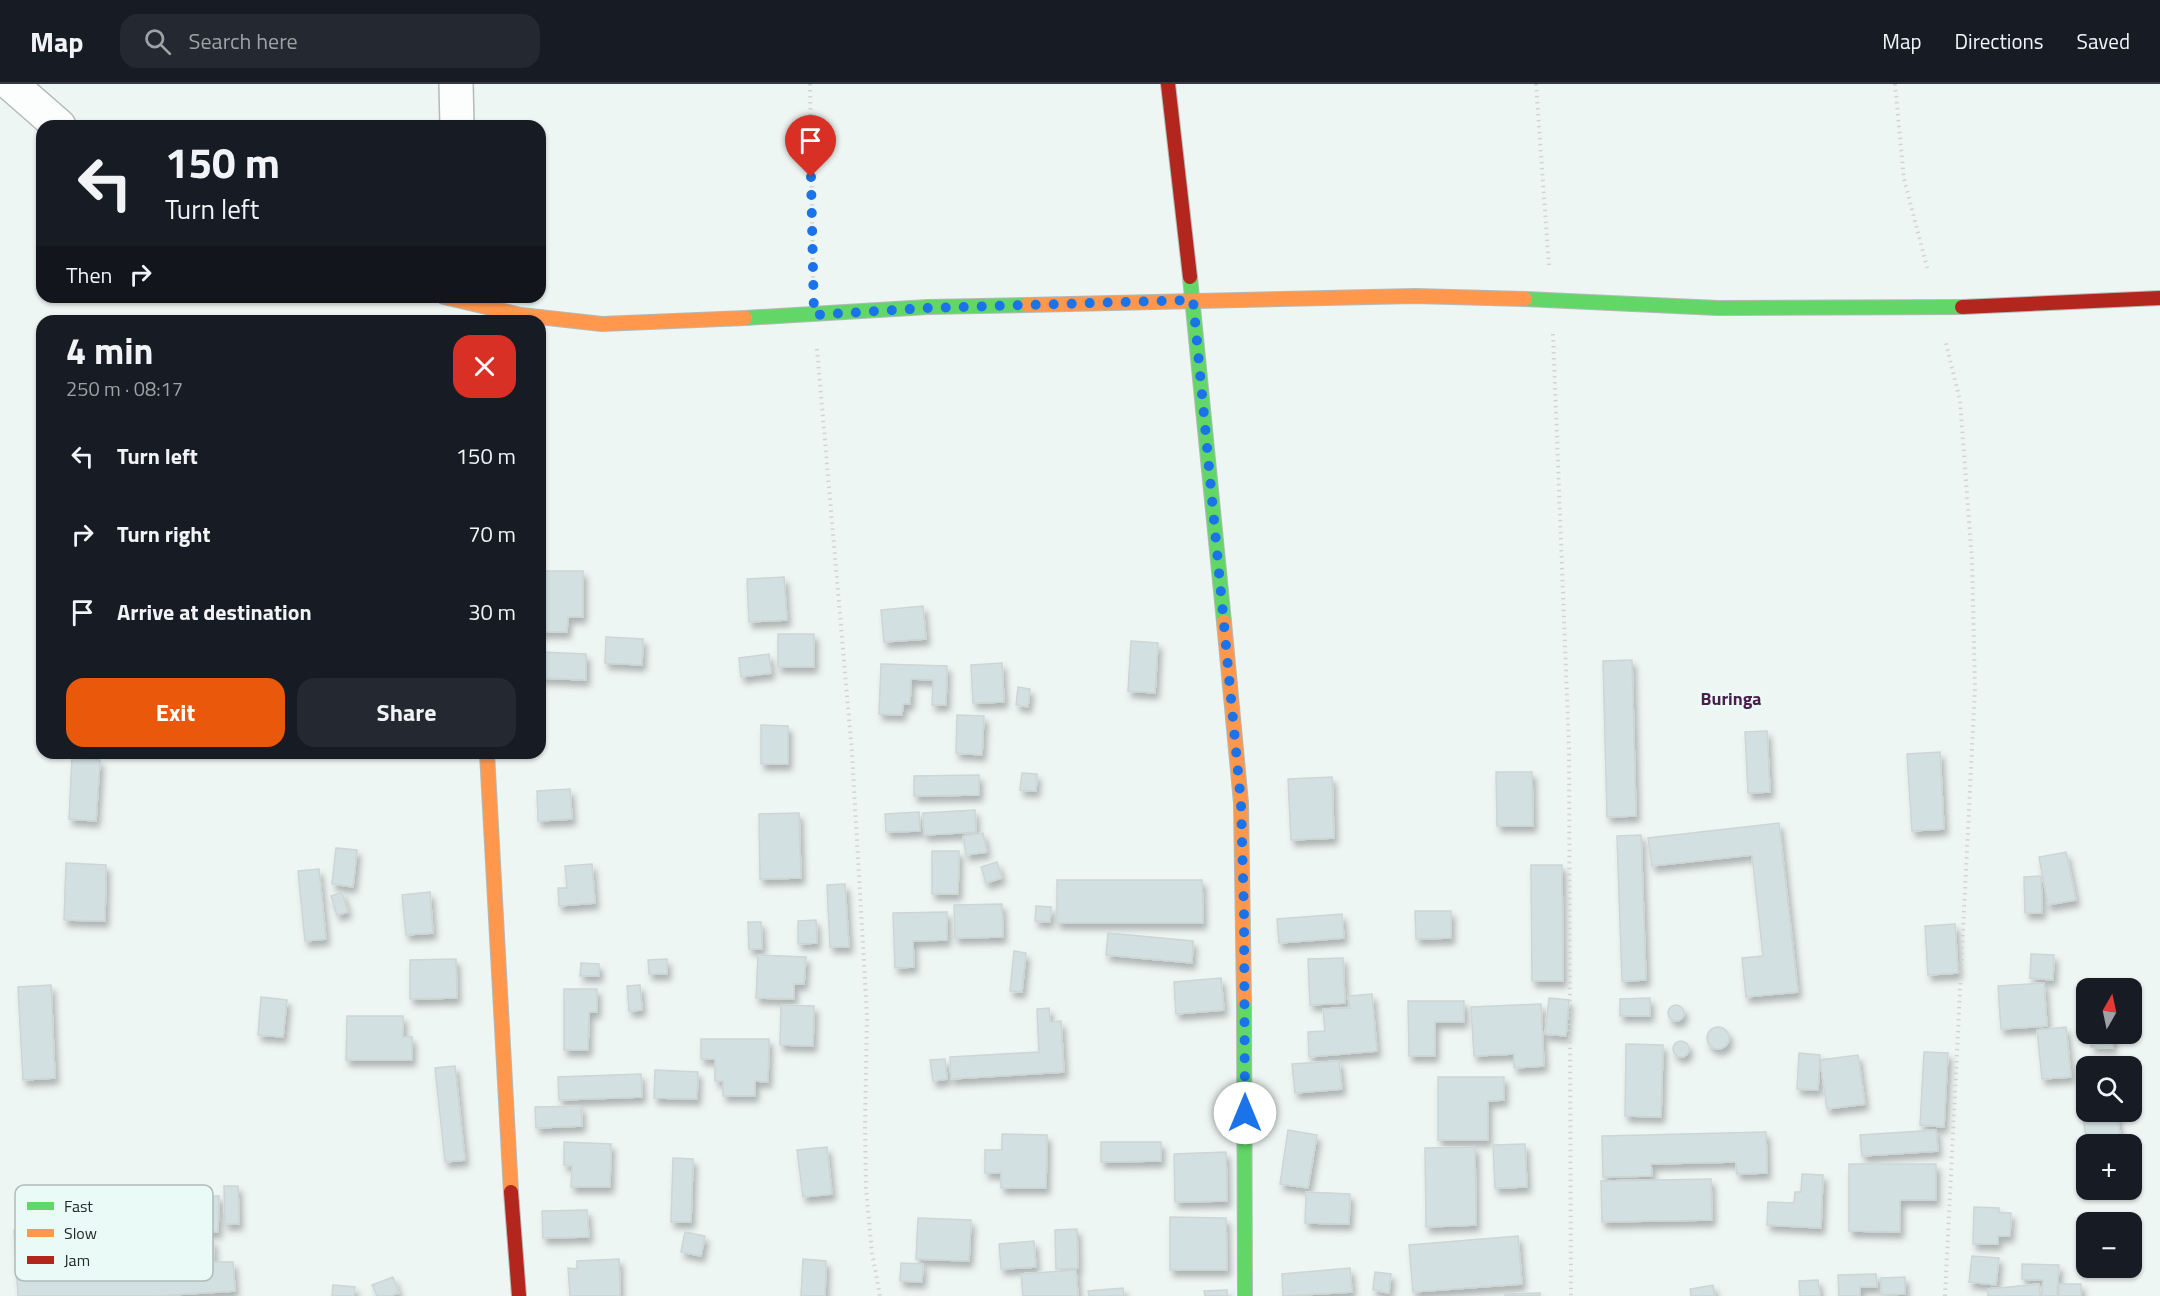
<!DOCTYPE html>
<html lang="en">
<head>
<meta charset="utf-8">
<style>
  :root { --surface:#171b24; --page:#242831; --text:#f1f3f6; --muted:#9ea1a6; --line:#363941; --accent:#ea580c }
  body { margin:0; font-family:"Titillium Web",sans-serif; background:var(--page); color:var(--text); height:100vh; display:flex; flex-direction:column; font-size:22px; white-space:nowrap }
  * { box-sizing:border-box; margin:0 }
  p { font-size:20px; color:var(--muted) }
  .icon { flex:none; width:33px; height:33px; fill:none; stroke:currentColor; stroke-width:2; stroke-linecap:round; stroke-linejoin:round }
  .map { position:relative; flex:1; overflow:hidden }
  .drawer { position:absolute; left:36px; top:231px; width:510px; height:444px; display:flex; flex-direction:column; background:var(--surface); border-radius:18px; box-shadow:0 2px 4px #0004 }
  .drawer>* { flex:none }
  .guide { position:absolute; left:36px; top:36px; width:510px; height:183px; border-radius:18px; box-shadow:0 2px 4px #0004; background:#171b24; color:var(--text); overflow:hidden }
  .needle { width:39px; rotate:9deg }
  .buttons { position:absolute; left:2076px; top:894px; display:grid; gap:12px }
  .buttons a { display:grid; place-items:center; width:66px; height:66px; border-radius:12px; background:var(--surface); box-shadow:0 2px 4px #0004; font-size:30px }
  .pin { position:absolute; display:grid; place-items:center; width:51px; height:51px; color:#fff; margin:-62px -26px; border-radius:50% 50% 50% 0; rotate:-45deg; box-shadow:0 0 6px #0007 }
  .pin .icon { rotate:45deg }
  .me { position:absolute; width:66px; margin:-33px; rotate:0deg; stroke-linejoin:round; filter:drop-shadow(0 0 4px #0008) }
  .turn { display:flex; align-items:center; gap:21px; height:126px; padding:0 30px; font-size:27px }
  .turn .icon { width:78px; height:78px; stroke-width:2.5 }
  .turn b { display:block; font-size:42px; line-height:51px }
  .then { display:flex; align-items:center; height:57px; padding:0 30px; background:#0003; gap:12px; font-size:22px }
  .round { display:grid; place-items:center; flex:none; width:63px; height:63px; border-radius:18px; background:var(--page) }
  .head { display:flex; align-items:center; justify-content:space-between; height:102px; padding:0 30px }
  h1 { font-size:36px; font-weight:700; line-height:45px }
  .cta { display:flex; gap:12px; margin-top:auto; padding:12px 30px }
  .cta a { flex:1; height:69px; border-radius:18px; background:var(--accent); color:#fff; font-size:24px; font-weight:700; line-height:69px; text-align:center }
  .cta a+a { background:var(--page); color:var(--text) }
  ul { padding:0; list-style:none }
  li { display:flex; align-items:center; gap:18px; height:78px; padding:0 30px }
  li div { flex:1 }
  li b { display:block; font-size:22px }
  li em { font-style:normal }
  header { display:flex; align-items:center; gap:36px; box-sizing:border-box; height:84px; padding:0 30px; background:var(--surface); border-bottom:2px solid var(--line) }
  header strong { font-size:28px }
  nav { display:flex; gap:33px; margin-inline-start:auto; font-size:21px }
  .search { width:420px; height:54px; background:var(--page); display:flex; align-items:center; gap:15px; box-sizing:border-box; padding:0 21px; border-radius:18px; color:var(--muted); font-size:22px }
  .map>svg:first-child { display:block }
</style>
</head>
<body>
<header>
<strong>Map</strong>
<div class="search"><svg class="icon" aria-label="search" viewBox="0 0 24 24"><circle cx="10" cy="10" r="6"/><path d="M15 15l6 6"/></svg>Search here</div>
<nav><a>Map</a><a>Directions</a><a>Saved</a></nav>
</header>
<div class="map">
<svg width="2160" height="1212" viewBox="0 0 2160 1212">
  <defs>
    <filter id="shadow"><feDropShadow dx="3.5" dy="6" stdDeviation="3" flood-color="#0004"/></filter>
  </defs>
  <rect width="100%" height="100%" fill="#eef6f4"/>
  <!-- building -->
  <path fill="#d2e0e2" stroke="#ced5d5" stroke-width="1.5" filter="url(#shadow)" d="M540,487H583V533H568L567,548H540Z
    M784,493L787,536L749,538L747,495Z
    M923,522L926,555L884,558L881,526Z
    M778,550H814V583H778Z
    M606,553L643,555L642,581L605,579Z
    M1131,557L1158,559L1155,609L1128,607Z
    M540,568L586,570V596L540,594Z
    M769,570L771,589L741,593L739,574Z
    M1632,576L1636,732L1607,733L1603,577Z
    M1002,579L1004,618L973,619L971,581Z
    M881,580L947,582L946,621H932L933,596L911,595L910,620H903L902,631L879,630Z
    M1018,603L1030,605L1028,623L1016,621Z
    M957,631L984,632L982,671L956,669Z
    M761,641L788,642V680H761Z
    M1767,647L1770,708L1748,709L1745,648Z
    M1940,668L1944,745L1912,747L1907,670Z
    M72,674L100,676L96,737L69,735Z
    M1496,688H1532L1533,742H1497Z
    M1022,689L1037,690L1036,707L1020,706Z
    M979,691V711L914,712V692Z
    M1332,693L1334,754L1291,756L1288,695Z
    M570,705L572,735L538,737L537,707Z
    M975,726L976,748L924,751L923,729Z
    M919,728L920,747L886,748L885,730Z
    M799,729L801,794L760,795L759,730Z
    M1779,739L1798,908L1746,913L1742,874L1763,872L1752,771L1652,782L1648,754Z
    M983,749L987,768L966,771L963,752Z
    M1641,751L1646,896L1622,897L1617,752Z
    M336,764L357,766L353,803L332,800Z
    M932,767H959L958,810H932Z
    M2066,768L2076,816L2048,821L2039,773Z
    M997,778L1002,794L986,799L981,783Z
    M66,779L106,781L105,837L64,836Z
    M592,780L595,819L559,822L558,804H567L565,782Z
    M1531,781H1562L1563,897H1532Z
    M319,785L326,855L305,857L298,787Z
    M2041,792L2042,829H2025L2024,793Z
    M1057,796H1202L1203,839H1057Z
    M845,800L849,863H830L827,801Z
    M342,808L348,828L337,831L331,812Z
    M430,808L433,849L406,851L402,811Z
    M1002,820L1003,853L955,854L954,821Z
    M1036,822L1051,823L1050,838L1035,837Z
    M1415,827H1451V854L1416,855Z
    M947,828V856L913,857L914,883L895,884L893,829Z
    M1342,830L1344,854L1279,859L1277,835Z
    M816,836L817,859L798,860V837Z
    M748,838H761L762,865H749Z
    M1955,840L1958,889L1928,891L1925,842Z
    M1108,849L1193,857L1192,879L1106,871Z
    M1014,867L1026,869L1022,908L1010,907Z
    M2031,870L2054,871L2053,896L2030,894Z
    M758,871L806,873L804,900H794V915L756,914Z
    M1343,874L1345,919L1310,921L1308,875Z
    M456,875L457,914L410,915V876Z
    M667,875V890H649L648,876Z
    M581,879L599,880V892H580Z
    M1221,894L1224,926L1176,930L1174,898Z
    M2044,899L2047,942L2001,945L1998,902Z
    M51,901L55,994L23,996L18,903Z
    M640,901L642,926L629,927L627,902Z
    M564,905H597V928H589L588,966H564Z
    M1372,910L1377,967L1309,973L1308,948L1325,947L1323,925L1350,924L1348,912Z
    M261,913L287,916L283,953L258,951Z
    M1549,914L1569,916L1566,952L1545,950Z
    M1650,914V932H1620V915Z
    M1408,917H1464V938H1435V972H1409Z
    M1541,920L1544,982L1514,984V970L1474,972L1471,923Z
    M1668 929a8 8 0 1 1 16 0a8 8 0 1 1-16 0Z
    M781,921L814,922L813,962L780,961Z
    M1049,924L1050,938L1061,937L1064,988L951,995L950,973L1039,968L1037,925Z
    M347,932H403V953H412V976H346Z
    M1707 954a11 11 0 1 1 22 0a11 11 0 1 1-22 0Z
    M2066,943L2071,993L2042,995L2037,946Z
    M2092,950H2113V964L2091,963Z
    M701,955H769L768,998L755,997V1012H723V997H715V975H701Z
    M1673 965a8 8 0 1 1 16 0a8 8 0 1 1-16 0Z
    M1626,960L1663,961L1661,1033L1625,1032Z
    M1924,968L1948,969L1944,1043L1920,1041Z
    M1799,969L1820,971L1818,1006L1797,1005Z
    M1858,971L1865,1020L1827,1025L1820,976Z
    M945,975L947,995L933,997L930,976Z
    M1339,977L1342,1005L1295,1009L1292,980Z
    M455,982L465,1076L445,1078L435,984Z
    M655,986L698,988L697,1015L654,1014Z
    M641,990L642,1013L559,1016L558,993Z
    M1438,993H1504V1016L1488,1017V1056H1438Z
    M581,1022L582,1042L536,1044L535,1023Z
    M2082,1025H2086V1028H2117L2121,1060H2087Z
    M1288,1046L1317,1051L1308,1104L1280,1100Z
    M1936,1046L1938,1067L1862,1072L1860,1051Z
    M1766,1048L1767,1089L1737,1090L1736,1078L1651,1080L1652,1092L1603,1093L1602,1052Z
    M1002,1050L1047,1051L1046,1104H1001V1089H985V1066H1002Z
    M564,1058L611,1060L610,1103H571L572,1082L564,1081Z
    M1101,1058H1161V1077L1101,1078Z
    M1525,1060L1527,1103L1495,1104L1493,1061Z
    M827,1063L832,1110L803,1113L797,1066Z
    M1475,1063L1476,1141L1426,1143L1425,1064Z
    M1226,1068L1227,1117L1175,1118L1174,1070Z
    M673,1074L693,1075L691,1138H671Z
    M1849,1080H1936V1116H1900V1148L1849,1147Z
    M1802,1090L1823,1091L1821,1144L1767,1141L1768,1118L1794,1119L1795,1108H1801Z
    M1711,1095L1712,1136L1602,1138L1601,1097Z
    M224,1102H238L239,1140H225Z
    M1306,1108L1350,1110L1349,1140L1305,1139Z
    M205,1112H219L218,1148H203Z
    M113,1114L114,1139L180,1136L181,1158L213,1156L214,1178H233L235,1207L154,1212H18L14,1146L86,1141L84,1116Z
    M1974,1123L1999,1124V1129H2011L2010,1152H1998V1160H1973Z
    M587,1126L589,1153L543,1154L542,1127Z
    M1170,1133L1226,1134L1227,1186H1170Z
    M918,1134L971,1136L969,1177L916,1175Z
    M1077,1145L1078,1184L1056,1185L1055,1146Z
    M685,1148L705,1152L701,1172L681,1168Z
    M1518,1152L1522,1200L1413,1208L1409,1161Z
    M1034,1157L1036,1183L1001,1185L999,1160Z
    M1972,1172L1999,1174L1996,1201L1969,1198Z
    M619,1175L620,1212H570L568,1184L577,1185V1177Z
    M803,1175L826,1177L825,1212H801Z
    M901,1179L923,1180L922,1198L900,1197Z
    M2022,1180L2059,1181L2057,1212H2042L2043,1196L2022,1195Z
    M1350,1184L1352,1208L1283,1212L1282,1190Z
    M1076,1186L1078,1212H1023L1021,1190Z
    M1375,1188L1391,1190L1389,1209L1373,1206Z
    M1876,1190L1877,1203H1860V1212H1839L1838,1191Z
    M393,1193L399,1209L390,1212H377L372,1201Z
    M1905,1193V1210L1881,1211V1194Z
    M1818,1196L1820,1212H1800L1799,1197Z
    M2039,1200L2040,1212H1988V1205Z
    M2059,1200H2081V1212H2059Z
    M333,1201L355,1203L354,1212H332Z
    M1713,1201L1715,1212H1691L1690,1205Z
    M1123,1204L1124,1212H1089L1088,1207Z
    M1227,1206V1212H1205L1204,1207Z
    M1540,1209V1212H1505V1210Z"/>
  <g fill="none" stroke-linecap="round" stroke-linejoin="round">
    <defs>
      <path id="street" d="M11,0L59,42
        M456,0L457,42"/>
      <path id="fast" d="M1190,193L1224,538
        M1525,215L1718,224L1962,223
        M745,234L928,223L1027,221
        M1244,917L1245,1212"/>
      <path id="slow" d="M444,213L521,231L602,240L745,234
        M1027,221L1415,212L1525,215
        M1224,538L1241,719L1244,917
        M487,669L511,1108"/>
      <path id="jam" d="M1168,0L1190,193
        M1962,223L2160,214
        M511,1108L519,1212"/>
    </defs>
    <!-- street casing -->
    <use href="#street" stroke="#b3bab8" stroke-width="36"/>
    <!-- fast casing -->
    <use href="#fast" stroke="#b3bab8" stroke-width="16"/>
    <!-- slow casing -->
    <use href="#slow" stroke="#b3bab8" stroke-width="16"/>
    <!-- jam casing -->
    <use href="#jam" stroke="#b3bab8" stroke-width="16"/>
    <!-- path -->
    <path stroke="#d2d4d4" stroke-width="4" stroke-dasharray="1.5 4.5" stroke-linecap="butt" d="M810,0L813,197
      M1536,0L1549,183
      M1895,0L1904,95L1928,187
      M1553,250L1569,664L1571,1212
      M817,265L852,669L867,932L865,1043L866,1104L872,1169L880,1212
      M1945,1212L1975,604L1972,476L1960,317L1946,259"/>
    <!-- street -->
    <use href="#street" stroke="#fcfefd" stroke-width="33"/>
    <!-- fast -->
    <use href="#fast" stroke="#63d668" stroke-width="14"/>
    <!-- slow -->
    <use href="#slow" stroke="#ff974d" stroke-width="14"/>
    <!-- jam -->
    <use href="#jam" stroke="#b3261e" stroke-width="14"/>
  </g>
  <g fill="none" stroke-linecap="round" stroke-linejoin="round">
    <!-- route -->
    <path stroke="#1a73e8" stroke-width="10" stroke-dasharray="0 18" d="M811,93L814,231L928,224L1193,216L1241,719L1244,830L1245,1029"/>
  </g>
  <g text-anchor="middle" stroke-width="6" stroke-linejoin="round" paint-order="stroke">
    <!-- quarter labels -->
    <g font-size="18" font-weight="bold" fill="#4d1d4e" stroke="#eafaf6">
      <text x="1731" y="621">Buringa</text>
    </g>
  </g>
  <!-- legend -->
  <rect x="15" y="1101" width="198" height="96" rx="9" fill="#eafaf6" stroke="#afbcb8" stroke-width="1.5"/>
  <rect x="27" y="1118" width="27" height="8" fill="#63d668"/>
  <rect x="27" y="1145" width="27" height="8" fill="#ff974d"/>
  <rect x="27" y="1172" width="27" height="8" fill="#b3261e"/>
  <g font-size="16" fill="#242a29">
    <text x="64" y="1128">Fast</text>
    <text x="64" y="1155">Slow</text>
    <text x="64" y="1182">Jam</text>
  </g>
</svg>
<div class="buttons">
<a><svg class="needle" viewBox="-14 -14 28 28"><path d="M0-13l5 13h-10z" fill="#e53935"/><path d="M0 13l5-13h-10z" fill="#9ea1a6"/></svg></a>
<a><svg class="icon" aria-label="search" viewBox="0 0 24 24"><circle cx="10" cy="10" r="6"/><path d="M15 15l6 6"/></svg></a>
<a>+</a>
<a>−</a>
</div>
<div class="pin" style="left:811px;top:93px;background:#d93025"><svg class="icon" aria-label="arrive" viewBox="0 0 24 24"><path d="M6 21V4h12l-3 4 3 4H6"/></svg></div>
<svg class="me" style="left:1245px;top:1029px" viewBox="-20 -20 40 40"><circle r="19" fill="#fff"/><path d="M0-13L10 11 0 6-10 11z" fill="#1a73e8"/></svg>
<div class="guide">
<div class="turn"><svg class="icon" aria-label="left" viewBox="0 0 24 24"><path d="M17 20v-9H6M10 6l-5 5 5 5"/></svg><div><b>150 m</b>Turn left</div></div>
<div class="then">Then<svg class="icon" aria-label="right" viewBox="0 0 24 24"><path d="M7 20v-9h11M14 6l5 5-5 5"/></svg></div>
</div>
<section class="drawer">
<div class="head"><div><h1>4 min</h1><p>250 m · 08:17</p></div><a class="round" style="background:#d93025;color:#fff"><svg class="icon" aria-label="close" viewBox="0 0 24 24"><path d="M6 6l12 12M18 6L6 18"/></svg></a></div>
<ul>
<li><svg class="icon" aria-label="left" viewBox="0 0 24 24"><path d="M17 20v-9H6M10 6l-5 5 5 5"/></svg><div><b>Turn left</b></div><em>150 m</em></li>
<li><svg class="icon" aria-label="right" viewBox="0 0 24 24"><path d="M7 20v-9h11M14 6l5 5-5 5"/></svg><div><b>Turn right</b></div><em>70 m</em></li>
<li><svg class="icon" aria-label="arrive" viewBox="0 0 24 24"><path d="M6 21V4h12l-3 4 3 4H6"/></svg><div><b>Arrive at destination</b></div><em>30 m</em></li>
</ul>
<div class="cta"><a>Exit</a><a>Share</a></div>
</section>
</div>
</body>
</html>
